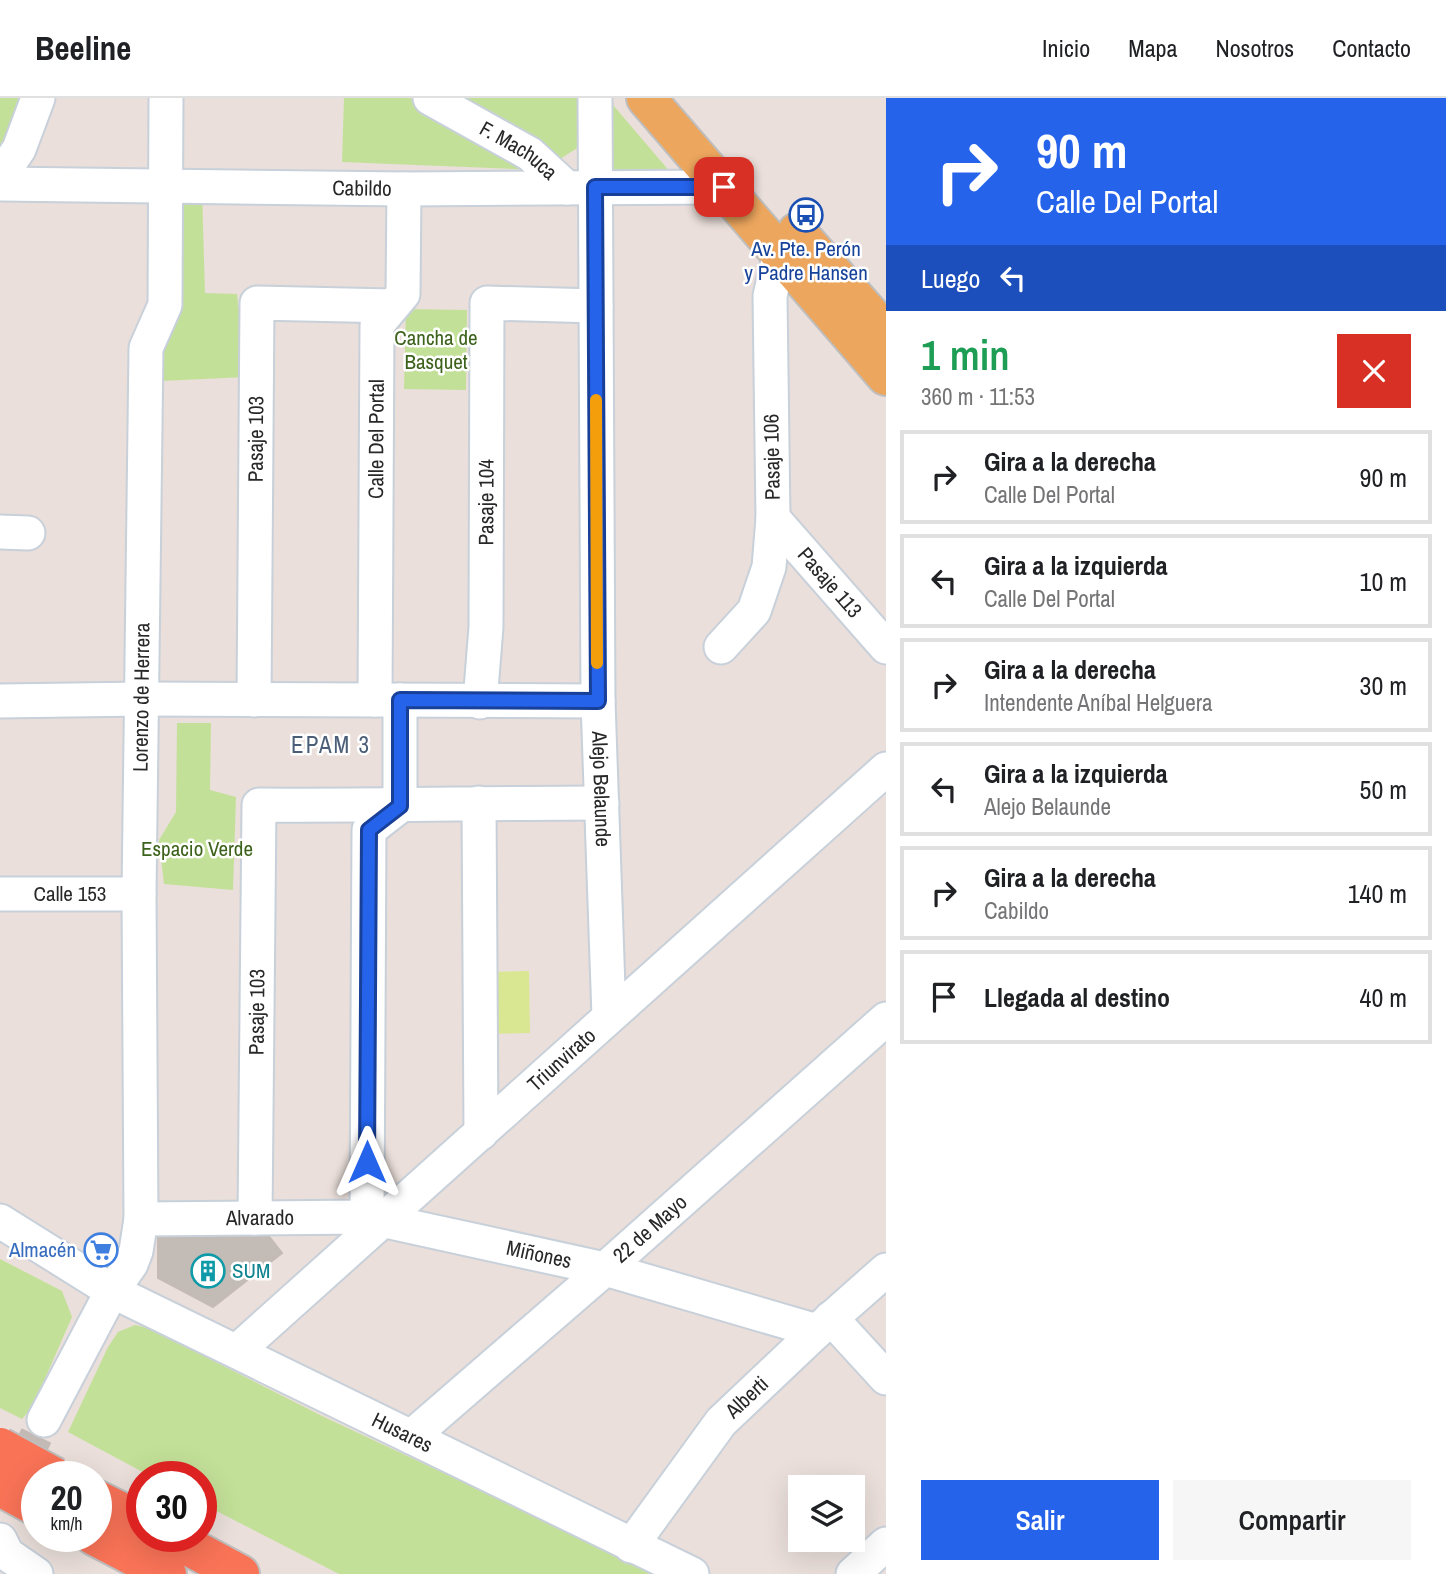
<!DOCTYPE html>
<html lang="es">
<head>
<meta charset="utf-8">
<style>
  :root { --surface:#fff; --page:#f6f6f6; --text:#202124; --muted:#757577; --line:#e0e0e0; --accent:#2563eb }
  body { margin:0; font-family:"Archivo Narrow",sans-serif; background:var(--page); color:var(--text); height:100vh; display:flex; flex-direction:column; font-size:26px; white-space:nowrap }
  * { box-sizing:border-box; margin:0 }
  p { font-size:23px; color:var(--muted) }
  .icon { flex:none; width:38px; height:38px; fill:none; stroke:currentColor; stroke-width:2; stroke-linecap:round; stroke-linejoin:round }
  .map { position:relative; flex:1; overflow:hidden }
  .sheet { display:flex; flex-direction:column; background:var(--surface); width:560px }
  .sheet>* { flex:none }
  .guide { background:#2563eb; color:#fff; overflow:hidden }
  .fabs { position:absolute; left:788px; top:1377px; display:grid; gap:14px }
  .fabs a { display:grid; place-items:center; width:77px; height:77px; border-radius:0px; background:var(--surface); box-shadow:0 7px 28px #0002; font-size:35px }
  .speed { position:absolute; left:21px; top:1363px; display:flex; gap:14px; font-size:35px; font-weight:700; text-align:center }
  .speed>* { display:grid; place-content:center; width:91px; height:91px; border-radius:50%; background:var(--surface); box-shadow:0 7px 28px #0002; line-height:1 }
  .speed small { font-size:18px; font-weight:400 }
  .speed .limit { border:10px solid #d22; background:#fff; color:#111 }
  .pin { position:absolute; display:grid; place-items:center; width:60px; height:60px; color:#fff; margin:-30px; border-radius:14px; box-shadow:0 4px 10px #0006 }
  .me { position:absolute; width:77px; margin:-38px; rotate:0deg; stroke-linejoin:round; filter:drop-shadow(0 0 5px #0008) }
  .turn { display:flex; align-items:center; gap:24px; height:147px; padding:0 35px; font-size:32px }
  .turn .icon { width:91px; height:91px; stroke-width:2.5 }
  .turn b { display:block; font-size:49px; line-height:60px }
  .then { display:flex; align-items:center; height:66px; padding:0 35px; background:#0003; gap:14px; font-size:26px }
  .round { display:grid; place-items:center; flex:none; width:74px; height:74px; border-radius:0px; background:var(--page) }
  .overview { display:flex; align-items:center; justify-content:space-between; height:119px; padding:0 35px }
  h1 { font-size:42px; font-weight:600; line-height:52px; color:#1e9e55 }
  .action { display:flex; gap:14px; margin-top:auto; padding:14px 35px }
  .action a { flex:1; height:80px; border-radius:0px; background:var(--accent); color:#fff; font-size:28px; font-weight:600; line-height:80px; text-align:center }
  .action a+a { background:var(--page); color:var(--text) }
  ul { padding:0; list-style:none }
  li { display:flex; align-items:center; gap:21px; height:94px; margin:0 14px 10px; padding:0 21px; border:4px solid var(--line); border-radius:0px }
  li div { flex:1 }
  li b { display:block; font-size:26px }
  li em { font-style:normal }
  header { display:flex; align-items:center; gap:42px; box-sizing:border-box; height:98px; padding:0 35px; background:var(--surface); border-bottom:2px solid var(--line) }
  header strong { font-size:33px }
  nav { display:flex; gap:38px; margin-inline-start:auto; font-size:24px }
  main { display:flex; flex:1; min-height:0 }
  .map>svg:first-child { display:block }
</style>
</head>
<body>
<header>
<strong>Beeline</strong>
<nav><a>Inicio</a><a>Mapa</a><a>Nosotros</a><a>Contacto</a></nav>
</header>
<main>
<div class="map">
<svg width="886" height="1476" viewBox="0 0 886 1476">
  <rect width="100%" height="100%" fill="#eadfda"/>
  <!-- green -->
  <path fill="#c3e098" d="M0,0H32L0,66Z
    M344,0H410L538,72L342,64Z
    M459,0H577L579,49L560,61Z
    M607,0L677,82H605Z
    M172,93H202L205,195L237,196L246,279L161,283Z
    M406,211L467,212L466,292L404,291Z
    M177,625H211L210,692L236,699L233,792L164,786L159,742L176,714Z
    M0,1161L62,1193L72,1219L33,1308L22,1321L0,1310Z
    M135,1227L149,1230L324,1319L660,1476H339L201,1405V1379H152L68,1334L108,1249L118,1234Z"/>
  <!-- pitch -->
  <path fill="#d9e793" d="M529,873L530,935L485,936L484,874Z"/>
  <!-- building -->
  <path fill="#c2bbb6" stroke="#c5bbb4" stroke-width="2" d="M268,1137L282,1155L213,1209L158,1180V1139Z"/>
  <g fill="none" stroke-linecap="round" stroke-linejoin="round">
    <!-- minor-tunnel -->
    <path stroke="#c3bab6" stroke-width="33" stroke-dasharray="33 17" stroke-linecap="butt" d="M0,1412L44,1322"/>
    <defs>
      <g id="minor">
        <path id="s1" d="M430,0L530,56L567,90"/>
        <path id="s2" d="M595,0L598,603L609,919"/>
        <path d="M0,79L19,51L38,0"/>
        <path id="s3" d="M0,86L404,91L724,89"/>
        <path id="s4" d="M773,420L886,549"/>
        <path d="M0,434L28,435"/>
        <path d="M721,549L754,513L769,469L773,420L770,198L780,154"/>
        <path id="s5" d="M254,602L257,205L392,208"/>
        <path id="s6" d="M375,602L377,227L403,196L404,91"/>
        <path d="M0,603L143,601L598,603"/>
        <path id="s7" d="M480,604L486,529L487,205L596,208"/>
        <path d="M479,705L481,1035L482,1020"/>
        <path id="s8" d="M0,796H139"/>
        <path d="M367,1119L369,732L400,708V602"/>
        <path id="s9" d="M255,1120L259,707C374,708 488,705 602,705"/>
        <path id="s10" d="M141,1121L367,1119L605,1171L817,1233"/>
        <path id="s11" d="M0,1123L112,1193L692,1476"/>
        <path d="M831,1220L886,1280"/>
        <path id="s12" d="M237,1253L886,671"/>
        <path id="s13" d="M44,1322L112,1193L131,1166L136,1153L141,1121L139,796L146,250L165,207L166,0"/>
        <path id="s14" d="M411,1339L605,1171L886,921"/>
        <path d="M0,1442L7,1456L36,1476"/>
        <path id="s15" d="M631,1448L721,1324L817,1233L886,1172"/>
        <path d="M853,1476L886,1446"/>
      </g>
      <path id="major" d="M646,0L886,278
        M797,134L886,235"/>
      <path id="highway" d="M96,1401L142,1424
        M94,1438L167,1476
        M169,1438L240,1476"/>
    </defs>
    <!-- minor casing -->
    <use href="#minor" stroke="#c8d0da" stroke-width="37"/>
    <!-- major casing -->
    <use href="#major" stroke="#bebebe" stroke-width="42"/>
    <!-- highway casing -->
    <use href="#highway" stroke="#bebebe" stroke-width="42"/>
    <!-- minor -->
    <use href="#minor" stroke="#fff" stroke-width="33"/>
    <!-- major -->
    <use href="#major" stroke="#eca65e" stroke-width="38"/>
    <!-- highway -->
    <use href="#highway" stroke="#f97357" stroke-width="38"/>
    <defs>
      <path id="highway-bridge" d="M0,1349L55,1379
        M0,1389L37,1409"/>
    </defs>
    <!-- highway-bridge casing -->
    <use href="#highway-bridge" stroke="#bebebe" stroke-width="42" stroke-linecap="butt"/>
    <!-- highway-bridge -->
    <use href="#highway-bridge" stroke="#f97357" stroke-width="38"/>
  </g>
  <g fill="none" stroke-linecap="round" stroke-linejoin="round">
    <defs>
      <path id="route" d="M367,1064L369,732L400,708V602L598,603L595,89H724"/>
    </defs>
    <!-- route casing -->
    <use href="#route" stroke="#184099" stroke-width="18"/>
    <!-- route -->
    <use href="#route" stroke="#2563eb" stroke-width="12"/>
    <!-- slow -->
    <path stroke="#f59e0b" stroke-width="12" d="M596,302L597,565"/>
  </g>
  <!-- icons -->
  <defs>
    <symbol id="bus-ring" viewBox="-11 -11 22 22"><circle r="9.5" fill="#fff" stroke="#1a4fb4" stroke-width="1.5"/><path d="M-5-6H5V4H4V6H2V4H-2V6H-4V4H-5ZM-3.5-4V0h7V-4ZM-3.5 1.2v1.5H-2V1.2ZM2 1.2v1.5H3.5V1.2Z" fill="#1a4fb4"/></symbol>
    <symbol id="supermarket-ring" viewBox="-11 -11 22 22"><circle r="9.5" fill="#fff" stroke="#3f7fe0" stroke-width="1.5"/><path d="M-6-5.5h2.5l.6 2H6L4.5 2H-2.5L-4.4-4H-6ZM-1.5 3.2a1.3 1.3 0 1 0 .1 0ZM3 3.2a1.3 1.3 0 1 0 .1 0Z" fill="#3f7fe0"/></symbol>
    <symbol id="building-ring" viewBox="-11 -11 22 22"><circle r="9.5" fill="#fff" stroke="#0f9aa8" stroke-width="1.5"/><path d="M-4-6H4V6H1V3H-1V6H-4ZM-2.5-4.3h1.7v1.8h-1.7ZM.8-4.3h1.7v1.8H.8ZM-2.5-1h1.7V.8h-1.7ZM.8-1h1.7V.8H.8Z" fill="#0f9aa8"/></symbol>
  </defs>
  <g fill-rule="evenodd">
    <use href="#bus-ring" x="787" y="98" width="38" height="38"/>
    <use href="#supermarket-ring" x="82" y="1133" width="38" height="38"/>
    <use href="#building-ring" x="189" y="1154" width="38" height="38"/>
  </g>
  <g text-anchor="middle" stroke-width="5" stroke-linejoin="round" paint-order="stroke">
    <!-- street labels -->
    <g font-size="21" fill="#282828" stroke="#fff">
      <text dy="7" stroke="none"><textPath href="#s1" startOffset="103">F. Machuca</textPath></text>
      <text dy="7" stroke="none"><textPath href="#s3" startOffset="362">Cabildo</textPath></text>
      <text dy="7" stroke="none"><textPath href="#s5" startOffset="261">Pasaje 103</textPath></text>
      <text dy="7" stroke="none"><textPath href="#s6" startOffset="261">Calle Del Portal</textPath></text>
      <text transform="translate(772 359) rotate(-91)" y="7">Pasaje 106</text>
      <text dy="7" stroke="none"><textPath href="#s7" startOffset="200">Pasaje 104</textPath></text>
      <text dy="7" stroke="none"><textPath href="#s4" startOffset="86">Pasaje 113</textPath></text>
      <text dy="7" stroke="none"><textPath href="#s13" startOffset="747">Lorenzo de Herrera</textPath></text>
      <text dy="7" stroke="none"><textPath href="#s2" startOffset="691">Alejo Belaunde</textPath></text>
      <text dy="7" stroke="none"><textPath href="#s8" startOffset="70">Calle 153</textPath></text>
      <text dy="7" stroke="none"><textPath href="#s9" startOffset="206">Pasaje 103</textPath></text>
      <text dy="7" stroke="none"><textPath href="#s12" startOffset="436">Triunvirato</textPath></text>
      <text dy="7" stroke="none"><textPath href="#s10" startOffset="119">Alvarado</textPath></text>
      <text dy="7" stroke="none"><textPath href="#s14" startOffset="317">22 de Mayo</textPath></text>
      <text dy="7" stroke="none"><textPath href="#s10" startOffset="402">Miñones</textPath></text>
      <text dy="7" stroke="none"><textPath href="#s15" startOffset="189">Alberti</textPath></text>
      <text dy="7" stroke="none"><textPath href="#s11" startOffset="455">Husares</textPath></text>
    </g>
    <!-- transit labels -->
    <g font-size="21" fill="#164399" stroke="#fff">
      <text x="806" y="158">Av. Pte. Perón<tspan x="806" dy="24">y Padre Hansen</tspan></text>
    </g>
    <!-- park labels -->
    <g font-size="21" fill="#3c621b" stroke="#fff">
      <text x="436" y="247">Cancha de<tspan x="436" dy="24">Basquet</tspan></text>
      <text x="197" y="758">Espacio Verde</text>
    </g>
    <!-- shop labels -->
    <g font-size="21" fill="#366cbe" stroke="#fff" text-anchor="end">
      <text x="76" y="1159">Almacén</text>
    </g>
    <!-- culture labels -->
    <g font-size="21" fill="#0d838f" stroke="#fff" text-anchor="start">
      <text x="232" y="1180">SUM</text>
    </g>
    <!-- neighbourhood labels -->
    <g font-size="23" letter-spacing="2" fill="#4a5e77" stroke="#fff">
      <text x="331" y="655">EPAM 3</text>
    </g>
  </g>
</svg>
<div class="fabs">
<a><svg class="icon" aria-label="layers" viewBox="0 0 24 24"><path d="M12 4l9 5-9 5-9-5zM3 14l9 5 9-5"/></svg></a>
</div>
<div class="speed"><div>20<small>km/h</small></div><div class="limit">30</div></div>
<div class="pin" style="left:724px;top:89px;background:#d93025"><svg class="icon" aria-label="arrive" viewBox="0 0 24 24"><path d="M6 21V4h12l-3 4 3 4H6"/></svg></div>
<svg class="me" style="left:367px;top:1064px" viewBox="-20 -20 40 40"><path d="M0-17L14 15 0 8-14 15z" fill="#2563eb" stroke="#fff" stroke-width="4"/></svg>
</div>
<section class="sheet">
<div class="guide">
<div class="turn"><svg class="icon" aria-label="right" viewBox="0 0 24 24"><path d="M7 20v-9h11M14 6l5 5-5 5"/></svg><div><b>90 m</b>Calle Del Portal</div></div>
<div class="then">Luego<svg class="icon" aria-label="left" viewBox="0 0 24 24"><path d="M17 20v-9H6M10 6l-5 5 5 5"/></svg></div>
</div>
<div class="overview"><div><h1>1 min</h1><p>360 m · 11:53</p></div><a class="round" style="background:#d93025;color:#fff"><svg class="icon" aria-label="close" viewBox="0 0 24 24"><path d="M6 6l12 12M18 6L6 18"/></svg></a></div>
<ul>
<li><svg class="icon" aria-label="right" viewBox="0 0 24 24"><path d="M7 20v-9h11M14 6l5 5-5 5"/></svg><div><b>Gira a la derecha</b><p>Calle Del Portal</p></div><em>90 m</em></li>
<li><svg class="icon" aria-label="left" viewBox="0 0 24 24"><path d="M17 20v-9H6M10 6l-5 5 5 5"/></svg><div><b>Gira a la izquierda</b><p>Calle Del Portal</p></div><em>10 m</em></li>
<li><svg class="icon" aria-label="right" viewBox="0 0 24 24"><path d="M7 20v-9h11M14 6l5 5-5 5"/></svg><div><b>Gira a la derecha</b><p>Intendente Aníbal Helguera</p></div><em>30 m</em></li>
<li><svg class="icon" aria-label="left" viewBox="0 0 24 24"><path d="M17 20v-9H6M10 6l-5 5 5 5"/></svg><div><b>Gira a la izquierda</b><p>Alejo Belaunde</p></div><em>50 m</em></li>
<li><svg class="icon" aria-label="right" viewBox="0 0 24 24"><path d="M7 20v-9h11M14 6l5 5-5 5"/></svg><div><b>Gira a la derecha</b><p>Cabildo</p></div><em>140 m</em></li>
<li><svg class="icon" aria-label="arrive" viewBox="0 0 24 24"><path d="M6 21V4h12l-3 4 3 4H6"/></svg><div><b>Llegada al destino</b></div><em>40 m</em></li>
</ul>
<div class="action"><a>Salir</a><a>Compartir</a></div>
</section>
</main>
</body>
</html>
